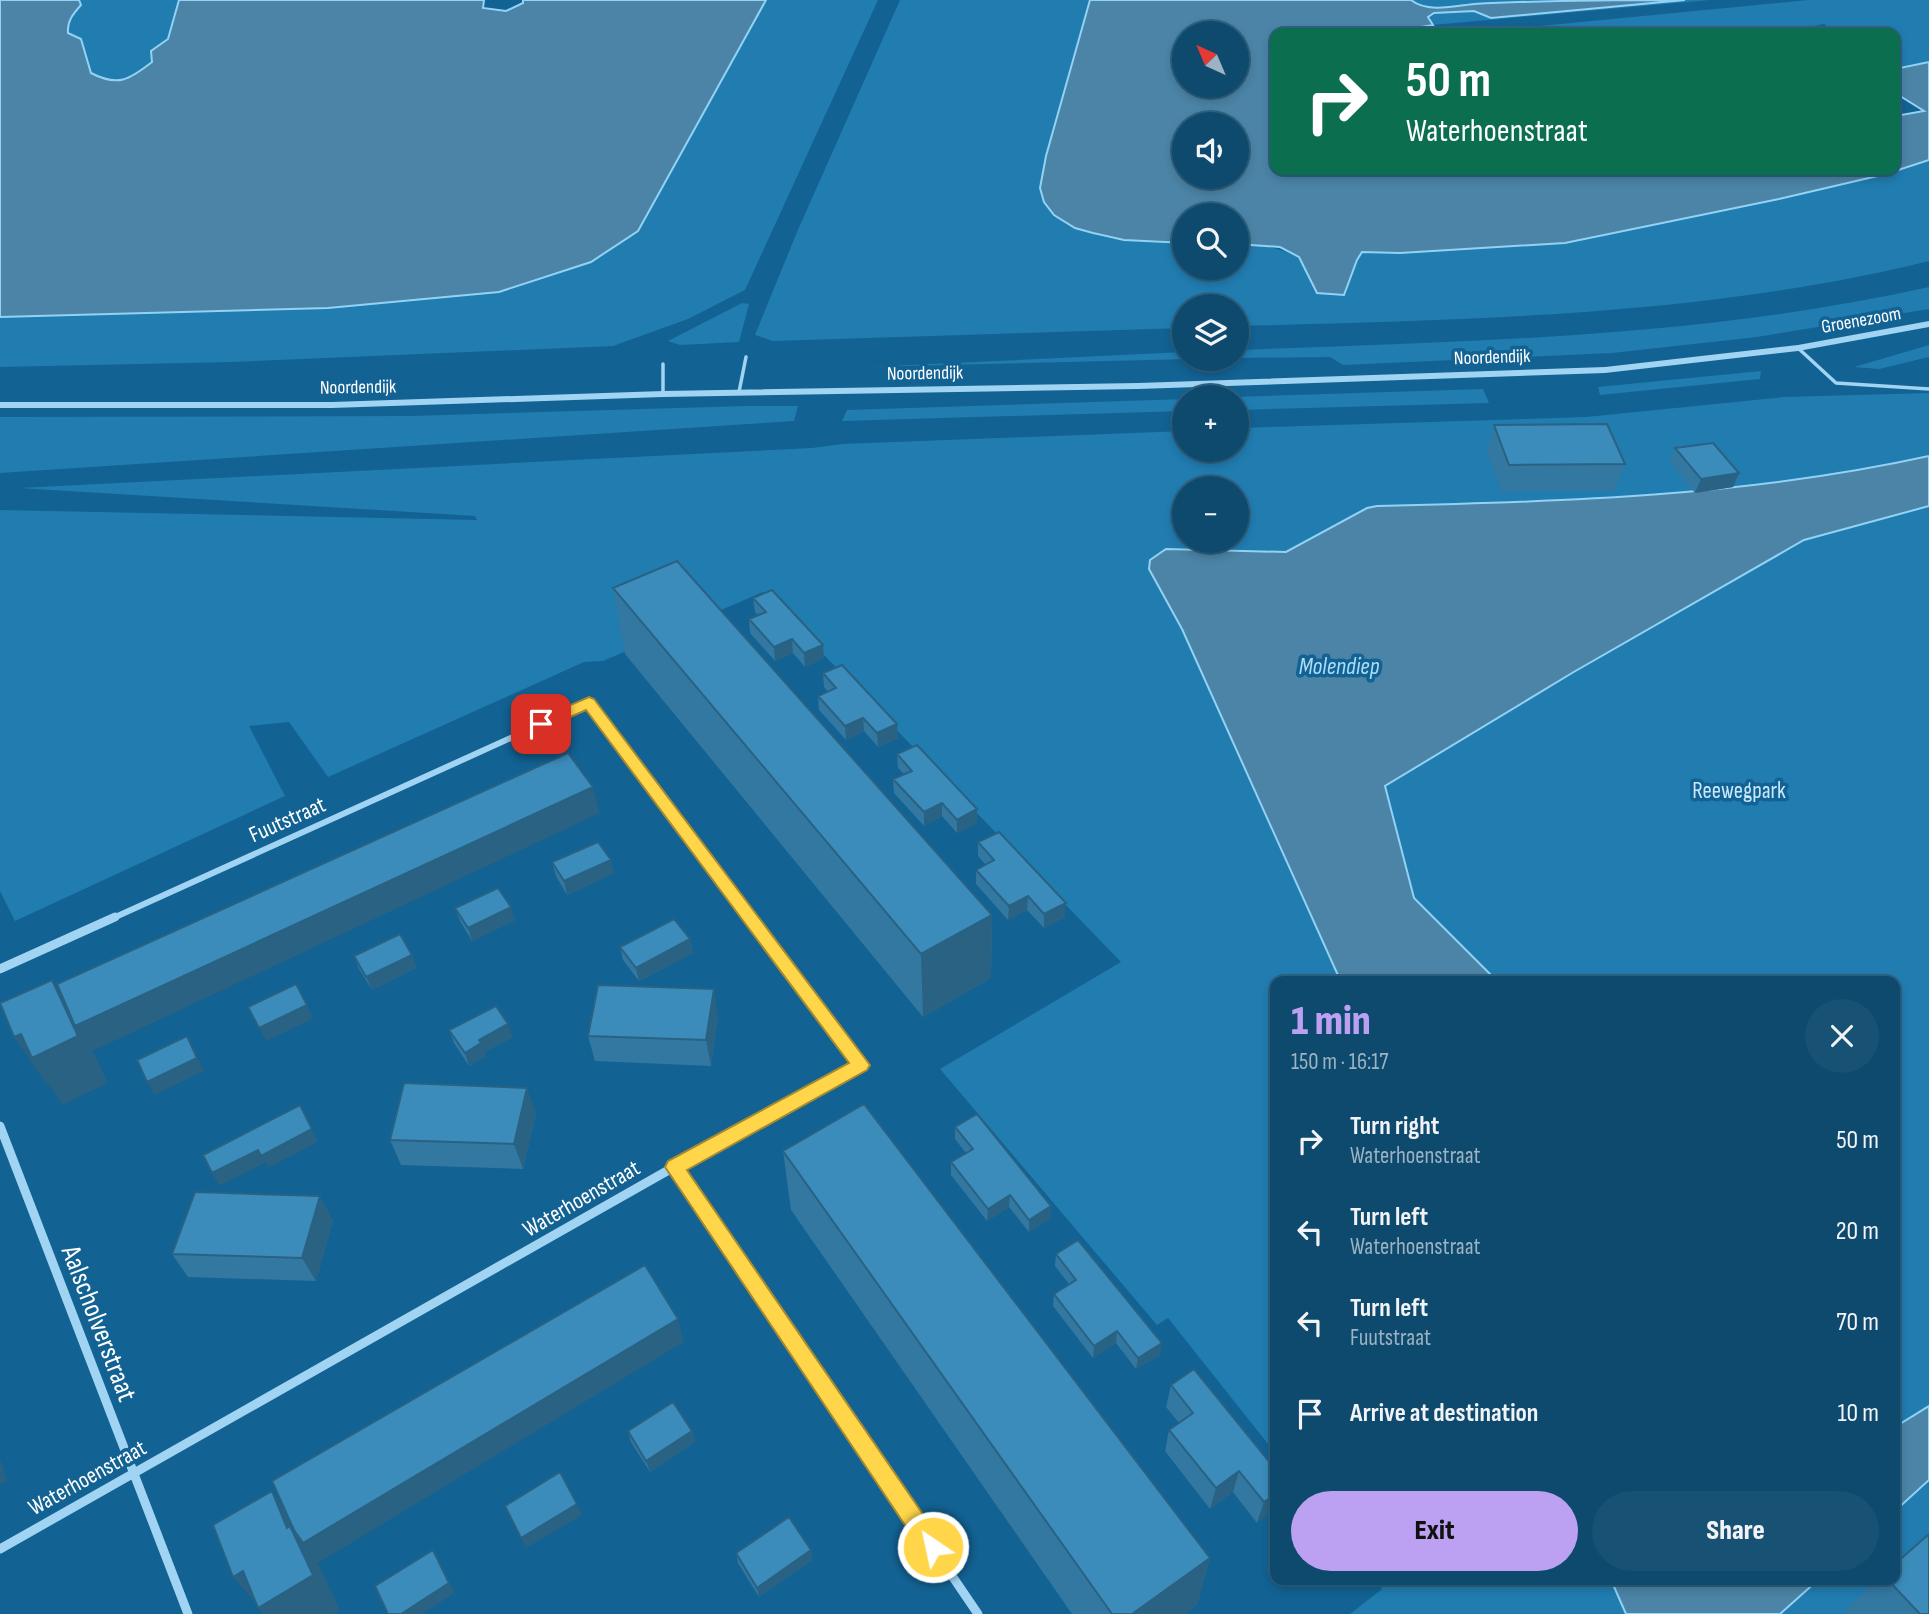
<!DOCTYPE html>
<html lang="en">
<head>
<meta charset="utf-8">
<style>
  :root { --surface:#0e4a6e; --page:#175173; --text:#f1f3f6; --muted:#9bb3c2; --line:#2e6281; --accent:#bca0f2 }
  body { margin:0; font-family:"Sofia Sans Condensed",sans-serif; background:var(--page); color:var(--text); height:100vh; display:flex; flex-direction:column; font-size:26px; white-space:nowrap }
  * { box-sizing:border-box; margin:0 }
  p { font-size:23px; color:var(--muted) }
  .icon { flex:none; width:38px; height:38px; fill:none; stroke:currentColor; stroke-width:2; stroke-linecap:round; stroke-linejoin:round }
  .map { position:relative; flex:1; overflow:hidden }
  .drawer { position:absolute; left:1270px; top:976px; width:630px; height:609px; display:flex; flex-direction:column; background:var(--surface); border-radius:14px; box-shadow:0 4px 10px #0003,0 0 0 2px var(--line) }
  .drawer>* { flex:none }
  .banner { position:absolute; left:1270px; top:28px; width:630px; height:147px; border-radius:14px; box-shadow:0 4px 10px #0003,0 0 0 2px var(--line); background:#0b6e4f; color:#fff; overflow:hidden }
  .needle { width:46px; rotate:316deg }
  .fabs { position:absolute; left:1172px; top:21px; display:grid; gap:14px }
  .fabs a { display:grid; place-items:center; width:77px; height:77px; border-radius:50%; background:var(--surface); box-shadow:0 4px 10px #0003,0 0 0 2px var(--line); font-size:35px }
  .pin { position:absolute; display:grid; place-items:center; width:60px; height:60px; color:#fff; margin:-30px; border-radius:14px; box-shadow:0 4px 10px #0006 }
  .me { position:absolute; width:77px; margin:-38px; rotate:326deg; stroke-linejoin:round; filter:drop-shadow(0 0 5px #0008) }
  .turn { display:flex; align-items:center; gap:24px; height:147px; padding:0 21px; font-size:32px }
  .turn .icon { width:91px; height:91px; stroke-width:2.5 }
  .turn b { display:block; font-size:49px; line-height:60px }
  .round { display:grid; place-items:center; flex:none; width:74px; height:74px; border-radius:37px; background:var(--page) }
  .headline { display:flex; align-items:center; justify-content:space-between; height:119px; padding:0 21px }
  h1 { font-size:42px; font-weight:800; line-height:52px; color:var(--accent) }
  .action { display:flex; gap:14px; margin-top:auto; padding:14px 21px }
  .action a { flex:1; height:80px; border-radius:42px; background:var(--accent); color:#111; font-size:28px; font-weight:800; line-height:80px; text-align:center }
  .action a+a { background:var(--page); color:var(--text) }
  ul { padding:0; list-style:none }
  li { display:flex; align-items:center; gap:21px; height:91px; padding:0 21px }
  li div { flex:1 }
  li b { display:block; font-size:26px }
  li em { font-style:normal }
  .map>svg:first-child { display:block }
</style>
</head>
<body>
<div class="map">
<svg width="1929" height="1614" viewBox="0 0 1929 1614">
  <rect width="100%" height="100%" fill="#126293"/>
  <!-- green -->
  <path fill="#217cb0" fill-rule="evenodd" d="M79,0H179L168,39L151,51L152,62C129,79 118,87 91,73L81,39L68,33C67,21 73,14 81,5Z
    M766,0H878L745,290L688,319L613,346L231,362L0,367V317L328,308L499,292L638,231Z
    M900,0H1090L1046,156L1044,202C1076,243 1137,242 1185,243V268H1237V244C1294,245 1303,261 1344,295L1357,260L1362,252L1400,253L1565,243L1779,199L1886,174L1929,160V261C1708,316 1464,320 1237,326V306H1185V328L773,341L755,335L797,232Z
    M1411,0H1710L1433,25Z
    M1808,0H1929V62L1896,69L1895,33H1836L1824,24L1779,33H1468Z
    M1929,287V309L1757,337L1612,353L1343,365L1330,357L1237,358V350C1471,341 1699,338 1929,287Z
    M742,303L749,304L739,342L680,345L668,341Z
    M1929,345V357L1879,369L1854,367Z
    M1185,352V359H1191L868,367Z
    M1761,371L1760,379L1600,395L1598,387Z
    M1483,389L1489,403L1237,410V397H1232Z
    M1929,393V456C1748,496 1561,502 1377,506L1367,508L1286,552L1166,549L1149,570L1182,629L1341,982H1276V1454L1168,1318L1157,1325L940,1069L1121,962L763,592L603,661L584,662L328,777L289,722L249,726L285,796L15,921L0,891V510L477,520L475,516L19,488L812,448L842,444L1185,431V450H1237V428L1586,417L1784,397ZM1185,488H1237V541H1185Z
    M1185,399V411L842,421L847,410Z
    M746,406H798L794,421L0,473V417L410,416Z
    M1929,496V1406L1895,1427V982H1466L1403,908L1373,784L1822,519Z
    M1929,1480V1614H1780L1818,1580H1895V1511Z
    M1376,1580H1611L1626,1614H1350L1382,1589Z"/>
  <!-- water -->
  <path fill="#4b84a6" stroke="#92d2f5" stroke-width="2" fill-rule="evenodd" d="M0,0H79L81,5C73,14 67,21 68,33L81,39L91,73C118,87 129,80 152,62L151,51L168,39L179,0H484L483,8L506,11L523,3V0H766L638,231L591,262L499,292L328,308L0,317Z
    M1090,0H1411C1427,13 1455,6 1474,4C1544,0 1615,0 1685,0L1491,18L1474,11L1434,13L1428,17L1433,25L1421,27L1423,33H1276V170H1895V116L1924,111L1900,96L1895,97V69L1929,62V160L1886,174L1779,199L1565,243L1400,253L1362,252L1357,260L1344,295L1317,293L1299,257L1280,247L1237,244V215H1185V243L1124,240L1093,233L1075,228L1054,215L1044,202L1040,188L1046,156ZM1237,33V86H1185V33ZM1237,124V177H1185V124Z
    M1929,456V506L1804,540L1572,673L1385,786L1414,898L1498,982H1341L1182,629L1149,569L1150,560L1166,549L1286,552L1367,508L1377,506C1561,502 1748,496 1929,456Z
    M1929,1406V1480L1895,1511V1427Z
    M1611,1580H1818L1780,1614H1626Z"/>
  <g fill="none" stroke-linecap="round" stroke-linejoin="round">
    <!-- service -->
    <path stroke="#a0d4f2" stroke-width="3.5" d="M1798,348L1836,383L1929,389
      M663,364V394
      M739,392L746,357"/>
    <!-- minor-far1 -->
    <path stroke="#a0d4f2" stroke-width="6" d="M111,919L588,703L751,919"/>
    <!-- minor -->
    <path stroke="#a0d4f2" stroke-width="9" d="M0,969L115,917
      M0,1126L188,1614
      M674,1167L978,1614
      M0,1549L674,1167L861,1065L749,917"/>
    <!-- tertiary -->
    <path fill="#a0d4f2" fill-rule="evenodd" d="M1929,321V327L1798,351L1605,373L1138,389L663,397L332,408H0V402H332L663,391L1138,383L1605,367L1798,345Z"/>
  </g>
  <!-- wall -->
  <path fill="#3378a1" d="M1494,425L1625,464L1615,491L1502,492L1487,452Z
    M1675,448L1739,473L1733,487L1695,493L1670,462Z
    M613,588L992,915L991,978L923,1017L625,654Z
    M753,598L823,645L824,658L805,667L793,653L775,661L750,633L749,619L758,615L755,612Z
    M823,673L897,724L898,738L878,747L864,731L846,740L819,710L818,696L828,692L824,687Z
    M897,754L977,823L957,833L942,816L924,826L894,793L893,779L904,774L898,768Z
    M978,842L1065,917L1044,928L1027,910L1008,920L976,884V870L986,865L978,856Z
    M552,862L614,873L567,895L556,876Z
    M455,908L515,920L472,941L460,921Z
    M690,939L693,953L639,981L623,960L620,947Z
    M412,955L416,968L372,990L359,969L354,956Z
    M718,1015L711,1066L595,1061L588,1036Z
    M449,1030L513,1037L484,1052L486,1056L469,1066L454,1043Z
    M536,1113L523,1169L401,1165L390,1140Z
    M955,1127L1051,1206V1218L1029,1232L1009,1207L987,1221L951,1175V1162L966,1153L955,1139Z
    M783,1151L1210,1558L1197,1605L1185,1614H1072L791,1210Z
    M333,1220L316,1281L188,1277L172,1254Z
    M1056,1254L1160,1355L1136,1369L1116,1343L1093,1358L1053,1306L1054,1294L1069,1284L1055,1266Z
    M1171,1385L1276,1470L1257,1523L1233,1492L1210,1509L1165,1451L1169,1430L1179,1423L1166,1407Z
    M628,1431H692L695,1442L650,1472L631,1442Z
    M811,1550L812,1560L759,1597L738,1563L736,1553Z
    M1877,1580H1895L1929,1614H1848L1845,1610Z"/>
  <!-- shaded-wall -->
  <path fill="#296283" d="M1739,473L1733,487L1695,493L1701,479Z
    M792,639L793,653L775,661L774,647Z
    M823,645L824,658L805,667L804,653Z
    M863,718L864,731L846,740L845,726Z
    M897,724L898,738L878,747L877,733Z
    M593,787L600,813L93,1051L108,1083L63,1105L48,1083L46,1084L14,1037L52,980L79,1024Z
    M942,803V816L924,826V812Z
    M977,809V823L957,833V820Z
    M611,860L614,873L567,895L564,881Z
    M1028,896L1027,910L1008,920L1009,906Z
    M1066,903L1065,917L1044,928V914Z
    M511,907L515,920L472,941L468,928Z
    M992,915L991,978L923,1017L921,954Z
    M690,939L693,953L639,981L636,968Z
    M412,955L416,968L372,990L366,977Z
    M714,989L718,1015L711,1066L706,1040Z
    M307,1005L313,1019L266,1041L259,1028Z
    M508,1024L513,1037L484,1052L486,1056L469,1066L465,1053L479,1040Z
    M187,1036L204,1071L155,1095L147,1082Z
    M527,1088L536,1113L523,1169L514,1144Z
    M312,1129L318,1142L268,1168L261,1156Z
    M258,1150L265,1163L219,1186L212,1173Z
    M1010,1195L1009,1207L987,1221L988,1209Z
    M320,1196L333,1220L316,1281L302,1258Z
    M1051,1206V1218L1029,1232V1220Z
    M678,1319L684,1342L318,1563L340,1610L334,1614H263L258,1608L259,1607L233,1577L287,1528L272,1491L299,1529Z
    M1117,1331L1116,1343L1093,1358L1094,1346Z
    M1162,1343L1160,1355L1136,1369L1138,1358Z
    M692,1431L695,1442L650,1472L646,1461Z
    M0,1459L7,1480L0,1484Z
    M1239,1471L1233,1492L1210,1509L1216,1488Z
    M1276,1494V1509L1257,1523L1264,1502Z
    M577,1504L582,1515L526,1548L521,1538Z
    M433,1550L455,1593L422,1614H401Z
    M811,1550L812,1560L759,1597L757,1588Z
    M1210,1558L1197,1605L1185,1614H1132Z"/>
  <!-- building -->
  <path fill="#3b8cbb" stroke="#296283" stroke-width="2" d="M1607,424L1625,464L1509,465L1494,425Z
    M1713,443L1739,473L1701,479L1675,448Z
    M677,561L992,915L921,954L613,588Z
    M772,590L823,645L804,653L792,639L774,647L749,619L766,612L753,598Z
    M842,665L897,724L877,733L863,718L845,726L818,696L836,688L823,673Z
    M917,745L977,809L957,820L942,803L924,812L893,779L912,771L897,754Z
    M568,753L593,787L75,1026L57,984Z
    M999,832L1066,903L1044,914L1028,896L1009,906L976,870L994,860L978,842Z
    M598,842L611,860L564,881L552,862Z
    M498,888L511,907L468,928L455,908Z
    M674,919L690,939L636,968L620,947Z
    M400,934L412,955L366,977L354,956Z
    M52,980L78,1036L32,1058L21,1034L14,1037L0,1003Z
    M296,984L307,1005L259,1028L248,1007Z
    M598,985L714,989L706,1040L588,1036Z
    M496,1006L508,1024L479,1040L481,1043L465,1053L449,1030Z
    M187,1036L197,1058L147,1082L137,1060Z
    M404,1083L527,1088L514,1144L390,1140Z
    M864,1104L1210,1558L1132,1614H1112L783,1151Z
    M300,1105L312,1129L261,1156L258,1150L212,1173L203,1155Z
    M977,1114L1051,1206L1029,1220L1010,1195L988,1209L951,1162L973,1149L955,1127Z
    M195,1192L320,1196L302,1258L172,1254Z
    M1078,1240L1162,1343L1138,1358L1117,1331L1094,1346L1054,1294L1076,1280L1056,1254Z
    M645,1265L678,1319L303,1543L294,1530L272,1481Z
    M1194,1369L1276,1470V1494L1264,1502L1239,1471L1216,1488L1169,1430L1193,1413L1171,1385Z
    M673,1402L692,1431L646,1461L628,1431Z
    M560,1472L577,1504L521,1538L505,1506Z
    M272,1491L287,1528L290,1526L313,1575L258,1608L243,1571L233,1577L213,1525Z
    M789,1517L811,1550L757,1588L736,1553Z
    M1929,1534V1614H1920L1888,1580H1895V1564Z
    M433,1550L449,1583L401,1614H388L375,1586Z"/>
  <!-- route -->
  <path fill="#ffd54a" stroke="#a68a30" stroke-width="2" d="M589,697L594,699L870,1065L867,1070L687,1170L940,1539L943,1547L940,1555L933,1558L925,1555L665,1167L668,1161L849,1063L586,710L541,730L533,724L536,720Z"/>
  <g text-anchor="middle" stroke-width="7" stroke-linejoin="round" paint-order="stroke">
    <!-- far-street labels -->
    <g font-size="19" fill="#fff" stroke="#126293">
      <text transform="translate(1861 319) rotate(-10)" y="7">Groenezoom</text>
      <text transform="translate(1492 356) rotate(-2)" y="7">Noordendijk</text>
      <text transform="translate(925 372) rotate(-1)" y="7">Noordendijk</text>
      <text transform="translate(358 386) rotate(-1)" y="7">Noordendijk</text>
    </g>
    <!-- park labels -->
    <g font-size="23" fill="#c8e9fd" stroke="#126293">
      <text x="1739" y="798">Reewegpark</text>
    </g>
    <!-- street labels -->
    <g font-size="23" fill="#fff" stroke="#126293">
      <text transform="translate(287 819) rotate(-24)" y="8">Fuutstraat</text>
      <text transform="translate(581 1198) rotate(-30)" y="8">Waterhoenstraat</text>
      <text transform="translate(87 1477) rotate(-29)" y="8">Waterhoenstraat</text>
    </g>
    <!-- water labels -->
    <g font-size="24" font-style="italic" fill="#acddf9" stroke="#126293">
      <text x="1339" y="674">Molendiep</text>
    </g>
    <!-- near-street labels -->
    <g font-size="28" fill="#fff" stroke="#126293">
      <text transform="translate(100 1323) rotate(69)" y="10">Aalscholverstraat</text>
    </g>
  </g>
</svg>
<div class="fabs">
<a><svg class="needle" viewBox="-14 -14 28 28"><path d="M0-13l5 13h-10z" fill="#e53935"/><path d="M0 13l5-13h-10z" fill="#9bb3c2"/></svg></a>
<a><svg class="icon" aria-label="sound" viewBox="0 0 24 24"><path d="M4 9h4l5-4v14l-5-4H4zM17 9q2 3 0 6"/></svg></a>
<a><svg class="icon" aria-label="search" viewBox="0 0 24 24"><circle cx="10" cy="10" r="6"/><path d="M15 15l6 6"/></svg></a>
<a><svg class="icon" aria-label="layers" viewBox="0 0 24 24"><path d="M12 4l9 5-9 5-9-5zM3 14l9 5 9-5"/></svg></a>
<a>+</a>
<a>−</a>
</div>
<div class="pin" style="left:541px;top:724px;background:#d93025"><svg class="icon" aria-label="arrive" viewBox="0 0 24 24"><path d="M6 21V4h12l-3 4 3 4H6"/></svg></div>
<svg class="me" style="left:933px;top:1547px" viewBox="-20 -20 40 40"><circle r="17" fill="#ffd54a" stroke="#fff" stroke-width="3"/><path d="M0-11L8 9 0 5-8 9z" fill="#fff"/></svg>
<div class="banner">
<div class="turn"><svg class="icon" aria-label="right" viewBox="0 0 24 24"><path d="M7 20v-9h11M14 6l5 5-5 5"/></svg><div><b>50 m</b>Waterhoenstraat</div></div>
</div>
<section class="drawer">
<div class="headline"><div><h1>1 min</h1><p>150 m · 16:17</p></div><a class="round"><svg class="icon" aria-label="close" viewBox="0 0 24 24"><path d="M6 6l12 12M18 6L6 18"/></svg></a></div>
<ul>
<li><svg class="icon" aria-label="right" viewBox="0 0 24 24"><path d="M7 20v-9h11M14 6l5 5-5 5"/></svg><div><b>Turn right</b><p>Waterhoenstraat</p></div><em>50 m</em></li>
<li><svg class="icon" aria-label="left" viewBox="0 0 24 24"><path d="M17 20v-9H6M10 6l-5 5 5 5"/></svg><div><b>Turn left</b><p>Waterhoenstraat</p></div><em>20 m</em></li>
<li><svg class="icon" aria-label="left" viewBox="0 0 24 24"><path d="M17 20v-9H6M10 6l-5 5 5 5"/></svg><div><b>Turn left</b><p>Fuutstraat</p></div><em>70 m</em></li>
<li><svg class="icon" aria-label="arrive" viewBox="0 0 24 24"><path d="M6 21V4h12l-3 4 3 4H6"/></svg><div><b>Arrive at destination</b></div><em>10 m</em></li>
</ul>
<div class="action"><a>Exit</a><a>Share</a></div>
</section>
</div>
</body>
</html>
